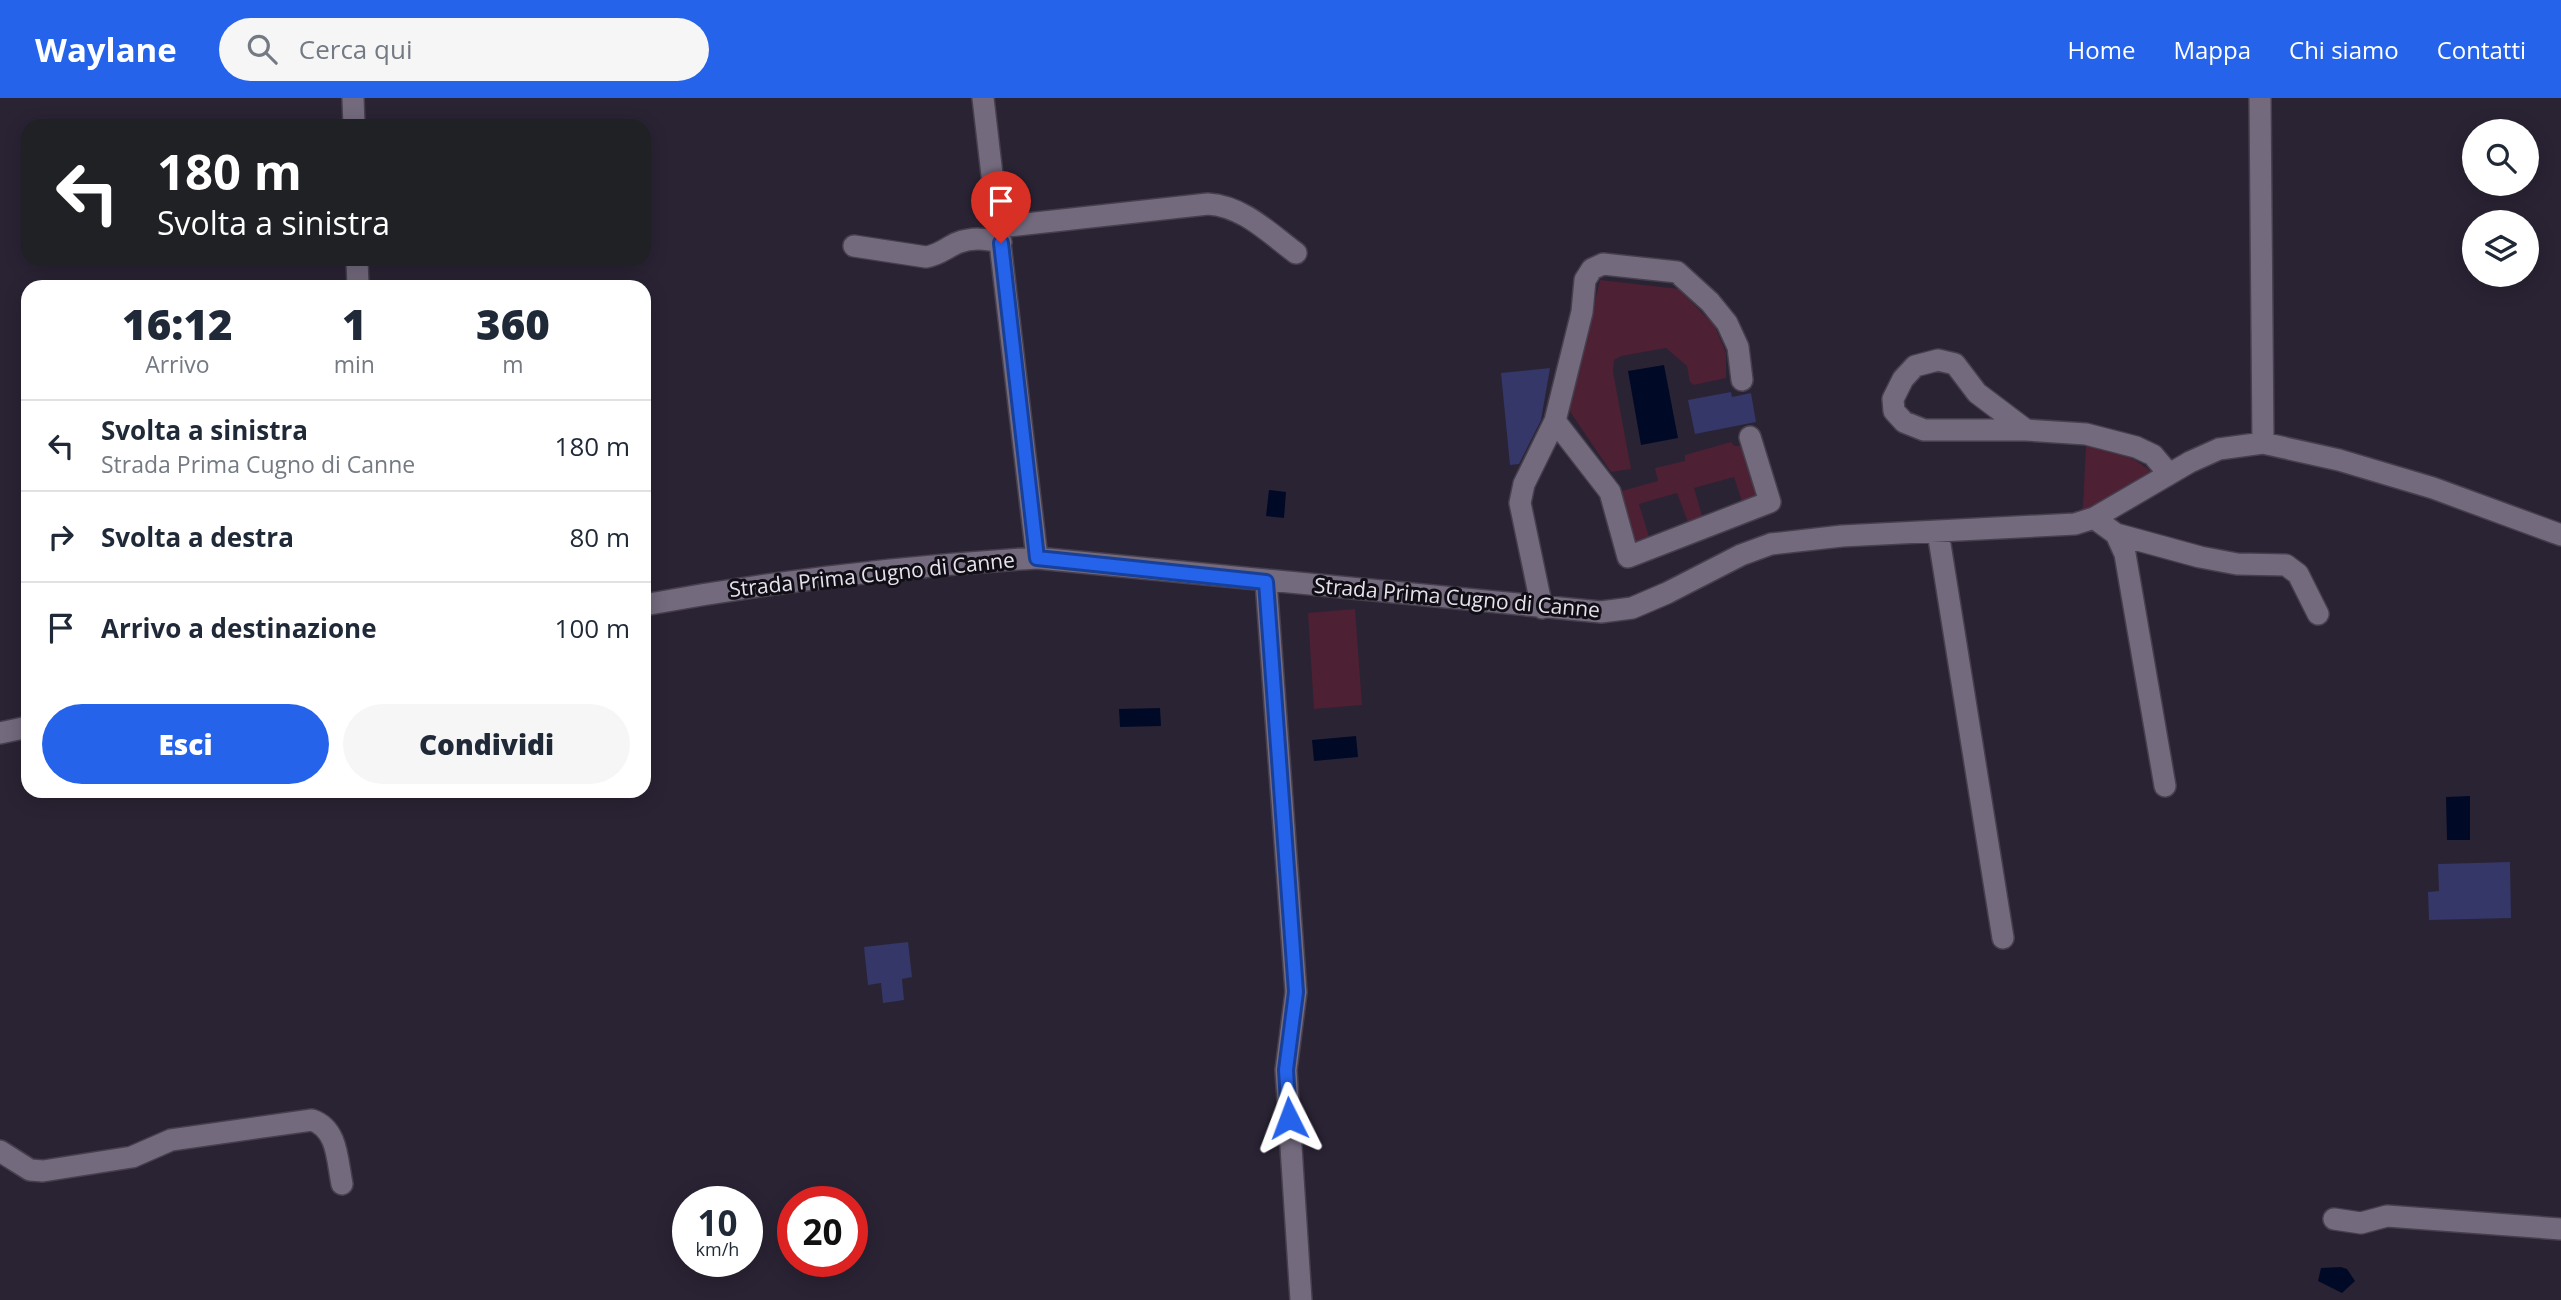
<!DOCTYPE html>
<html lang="it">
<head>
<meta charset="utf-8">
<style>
  :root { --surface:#fff; --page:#f6f6f7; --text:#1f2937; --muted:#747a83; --line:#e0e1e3; --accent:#2563eb }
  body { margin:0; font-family:"Open Sans",sans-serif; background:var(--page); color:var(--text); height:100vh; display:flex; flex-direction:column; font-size:26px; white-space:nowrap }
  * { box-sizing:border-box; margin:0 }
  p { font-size:23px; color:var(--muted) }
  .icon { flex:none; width:38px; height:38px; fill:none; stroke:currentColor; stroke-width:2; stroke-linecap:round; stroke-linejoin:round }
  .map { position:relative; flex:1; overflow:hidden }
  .details { position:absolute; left:21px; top:182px; width:630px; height:518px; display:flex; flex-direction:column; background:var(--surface); border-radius:21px; box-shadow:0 4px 18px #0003 }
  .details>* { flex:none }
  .hud { position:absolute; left:21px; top:21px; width:630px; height:147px; border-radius:21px; box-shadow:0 4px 18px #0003; background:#202124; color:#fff; overflow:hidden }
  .fabs { position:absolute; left:2462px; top:21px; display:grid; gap:14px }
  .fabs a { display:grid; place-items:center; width:77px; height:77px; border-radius:50%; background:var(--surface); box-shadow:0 4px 18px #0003; font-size:35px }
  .speed { position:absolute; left:672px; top:1088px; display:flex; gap:14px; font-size:35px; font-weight:700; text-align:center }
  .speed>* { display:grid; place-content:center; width:91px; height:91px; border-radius:50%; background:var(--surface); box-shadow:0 4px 18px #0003; line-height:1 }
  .speed small { font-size:18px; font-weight:400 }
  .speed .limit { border:10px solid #d22; background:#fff; color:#111 }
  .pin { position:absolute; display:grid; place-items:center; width:60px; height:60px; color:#fff; margin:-72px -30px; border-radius:50% 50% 50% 0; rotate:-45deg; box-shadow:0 0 7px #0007 }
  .pin .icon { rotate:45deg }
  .me { position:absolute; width:77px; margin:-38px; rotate:357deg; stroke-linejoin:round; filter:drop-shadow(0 0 5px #0008) }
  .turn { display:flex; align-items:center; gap:24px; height:147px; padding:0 21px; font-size:32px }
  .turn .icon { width:91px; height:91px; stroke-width:2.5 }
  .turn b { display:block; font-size:49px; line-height:60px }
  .eta { display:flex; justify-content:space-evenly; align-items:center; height:119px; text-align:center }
  .eta b { font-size:42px; font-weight:800; line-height:49px }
  .button { display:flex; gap:14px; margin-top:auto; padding:14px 21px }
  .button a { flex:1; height:80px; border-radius:42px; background:var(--accent); color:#fff; font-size:28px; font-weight:800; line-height:80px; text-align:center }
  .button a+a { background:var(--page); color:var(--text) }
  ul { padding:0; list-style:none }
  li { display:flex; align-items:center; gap:21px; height:91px; padding:0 21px; border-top:2px solid var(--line) }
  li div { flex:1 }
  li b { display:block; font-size:26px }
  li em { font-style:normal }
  header { display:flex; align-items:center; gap:42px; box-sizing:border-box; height:98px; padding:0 35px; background:var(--accent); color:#fff }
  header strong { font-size:33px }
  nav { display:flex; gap:38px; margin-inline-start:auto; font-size:24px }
  .search { width:490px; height:63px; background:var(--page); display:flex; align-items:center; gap:18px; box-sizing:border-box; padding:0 24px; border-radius:38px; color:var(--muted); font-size:26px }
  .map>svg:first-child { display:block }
</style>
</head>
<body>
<header>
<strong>Waylane</strong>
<div class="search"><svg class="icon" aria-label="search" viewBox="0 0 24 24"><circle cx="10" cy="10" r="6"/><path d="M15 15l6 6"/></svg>Cerca qui</div>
<nav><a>Home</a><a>Mappa</a><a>Chi siamo</a><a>Contatti</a></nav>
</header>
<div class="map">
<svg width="2561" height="1202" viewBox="0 0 2561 1202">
  <rect width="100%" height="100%" fill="#2a2334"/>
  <!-- green -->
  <path fill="#4d2033" d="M1600,182L1679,191L1715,228L1726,255V280L1694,287L1690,284L1687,268L1666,250L1621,258L1614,262L1613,274L1631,371L1611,374L1569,312Z
    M1731,344L1734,348H1740L1748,358L1759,400L1743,406L1734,379L1694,390L1703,421L1689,427L1677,395L1639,406L1650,442L1634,448L1618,394L1658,383L1655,370L1685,363V357Z
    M2086,347C2113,349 2133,358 2154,376L2080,415L2083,408Z
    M1355,511L1362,607L1314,611L1308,515Z"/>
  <!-- water -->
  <path fill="#000a27" d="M1664,267L1678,340L1641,347L1628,273Z
    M1269,392L1286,394L1284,420L1266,418Z
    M1160,610L1161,628L1120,629L1119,611Z
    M1356,638L1358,659L1314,663L1312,642Z
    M2470,698V742H2447L2446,699Z
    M2341,1169L2347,1171L2355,1183L2342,1195L2318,1183L2321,1170Z"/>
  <!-- building -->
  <path fill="#343767" d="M1550,270L1541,322L1519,366L1510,367L1501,275Z
    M1731,294L1732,299L1751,295L1756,324L1695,336L1688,302Z
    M2510,764L2511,820L2429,822L2428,794L2439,793L2438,766Z
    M908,844L912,879L902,881L904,902L883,905L881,885L868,887L864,849Z"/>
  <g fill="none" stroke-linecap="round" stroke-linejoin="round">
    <defs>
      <path id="minor" d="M353,0L354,28
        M983,0L1037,460
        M2260,0L2263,345
        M999,129L1208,106C1243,108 1269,135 1296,155
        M854,148L926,159C939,157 946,150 957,145C973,139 985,141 1001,144
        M357,161L358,189
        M1555,323L1610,394L1628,459L1770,404L1750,339
        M2026,332H1924L1904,324L1894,313L1893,301L1903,281L1915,268L1938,262L1955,266L1977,295L2026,332L2086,336L2136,349L2153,357L2169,376
        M2094,420L2116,436L2200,459L2237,466L2286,467L2298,476L2318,516
        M1938,434L2003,840
        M2116,436L2125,456L2165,688
        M1266,483L1296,894L1286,972L1301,1202
        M644,507C774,483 906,468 1037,460L1601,514L1632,510L1667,495L1741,457L1771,446L1842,438L2075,426L2094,420L2190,364L2219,351L2263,345L2339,362L2433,390L2561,437
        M1542,510L1520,405L1524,386L1555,323L1582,214L1585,182L1592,171L1603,166L1677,174L1710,204L1727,225L1738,249L1742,282
        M0,635L28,629
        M0,1053L30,1072L43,1073L132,1059L171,1042L312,1022C338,1031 337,1062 342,1086
        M2334,1121L2361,1125L2387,1118L2561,1131"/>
    </defs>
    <!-- minor casing -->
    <use href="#minor" stroke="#463f4d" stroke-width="24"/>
    <!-- minor -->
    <use href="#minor" stroke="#736a7e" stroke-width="21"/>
  </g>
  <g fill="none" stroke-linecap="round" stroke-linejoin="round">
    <defs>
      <path id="route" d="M1001,145L1037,460L1266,484L1296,894L1286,972L1289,1020"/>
    </defs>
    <!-- route casing -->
    <use href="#route" stroke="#184099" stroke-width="18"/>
    <!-- route -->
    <use href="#route" stroke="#2563eb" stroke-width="12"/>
  </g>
  <g text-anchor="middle" stroke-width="6" stroke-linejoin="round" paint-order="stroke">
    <!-- street labels -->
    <g font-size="21" fill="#e6e2ed" stroke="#110e16">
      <text transform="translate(872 477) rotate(-6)" y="7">Strada Prima Cugno di Canne</text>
      <text transform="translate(1457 500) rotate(5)" y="7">Strada Prima Cugno di Canne</text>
    </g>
  </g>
</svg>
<div class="fabs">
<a><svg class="icon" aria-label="search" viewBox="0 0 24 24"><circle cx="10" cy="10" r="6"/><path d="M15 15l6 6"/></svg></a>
<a><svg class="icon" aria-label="layers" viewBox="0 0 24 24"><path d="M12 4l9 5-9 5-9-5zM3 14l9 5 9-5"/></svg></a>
</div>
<div class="speed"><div>10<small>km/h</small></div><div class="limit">20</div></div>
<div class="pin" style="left:1001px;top:145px;background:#d93025"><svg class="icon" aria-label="arrive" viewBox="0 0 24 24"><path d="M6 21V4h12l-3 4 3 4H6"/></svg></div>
<svg class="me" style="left:1289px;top:1020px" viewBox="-20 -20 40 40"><path d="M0-17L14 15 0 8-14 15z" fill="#2563eb" stroke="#fff" stroke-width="4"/></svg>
<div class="hud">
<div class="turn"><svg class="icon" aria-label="left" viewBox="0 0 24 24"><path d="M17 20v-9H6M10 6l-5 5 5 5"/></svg><div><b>180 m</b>Svolta a sinistra</div></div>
</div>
<section class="details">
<div class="eta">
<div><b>16:12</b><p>Arrivo</p></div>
<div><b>1</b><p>min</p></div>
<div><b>360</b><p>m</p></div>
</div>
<ul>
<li><svg class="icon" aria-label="left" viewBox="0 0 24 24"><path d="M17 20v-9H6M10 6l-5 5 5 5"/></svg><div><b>Svolta a sinistra</b><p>Strada Prima Cugno di Canne</p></div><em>180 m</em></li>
<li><svg class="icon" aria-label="right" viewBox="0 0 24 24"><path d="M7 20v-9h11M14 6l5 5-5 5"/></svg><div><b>Svolta a destra</b></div><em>80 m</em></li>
<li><svg class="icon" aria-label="arrive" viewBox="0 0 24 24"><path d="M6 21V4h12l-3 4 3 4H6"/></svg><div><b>Arrivo a destinazione</b></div><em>100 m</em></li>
</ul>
<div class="button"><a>Esci</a><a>Condividi</a></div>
</section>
</div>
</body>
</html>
